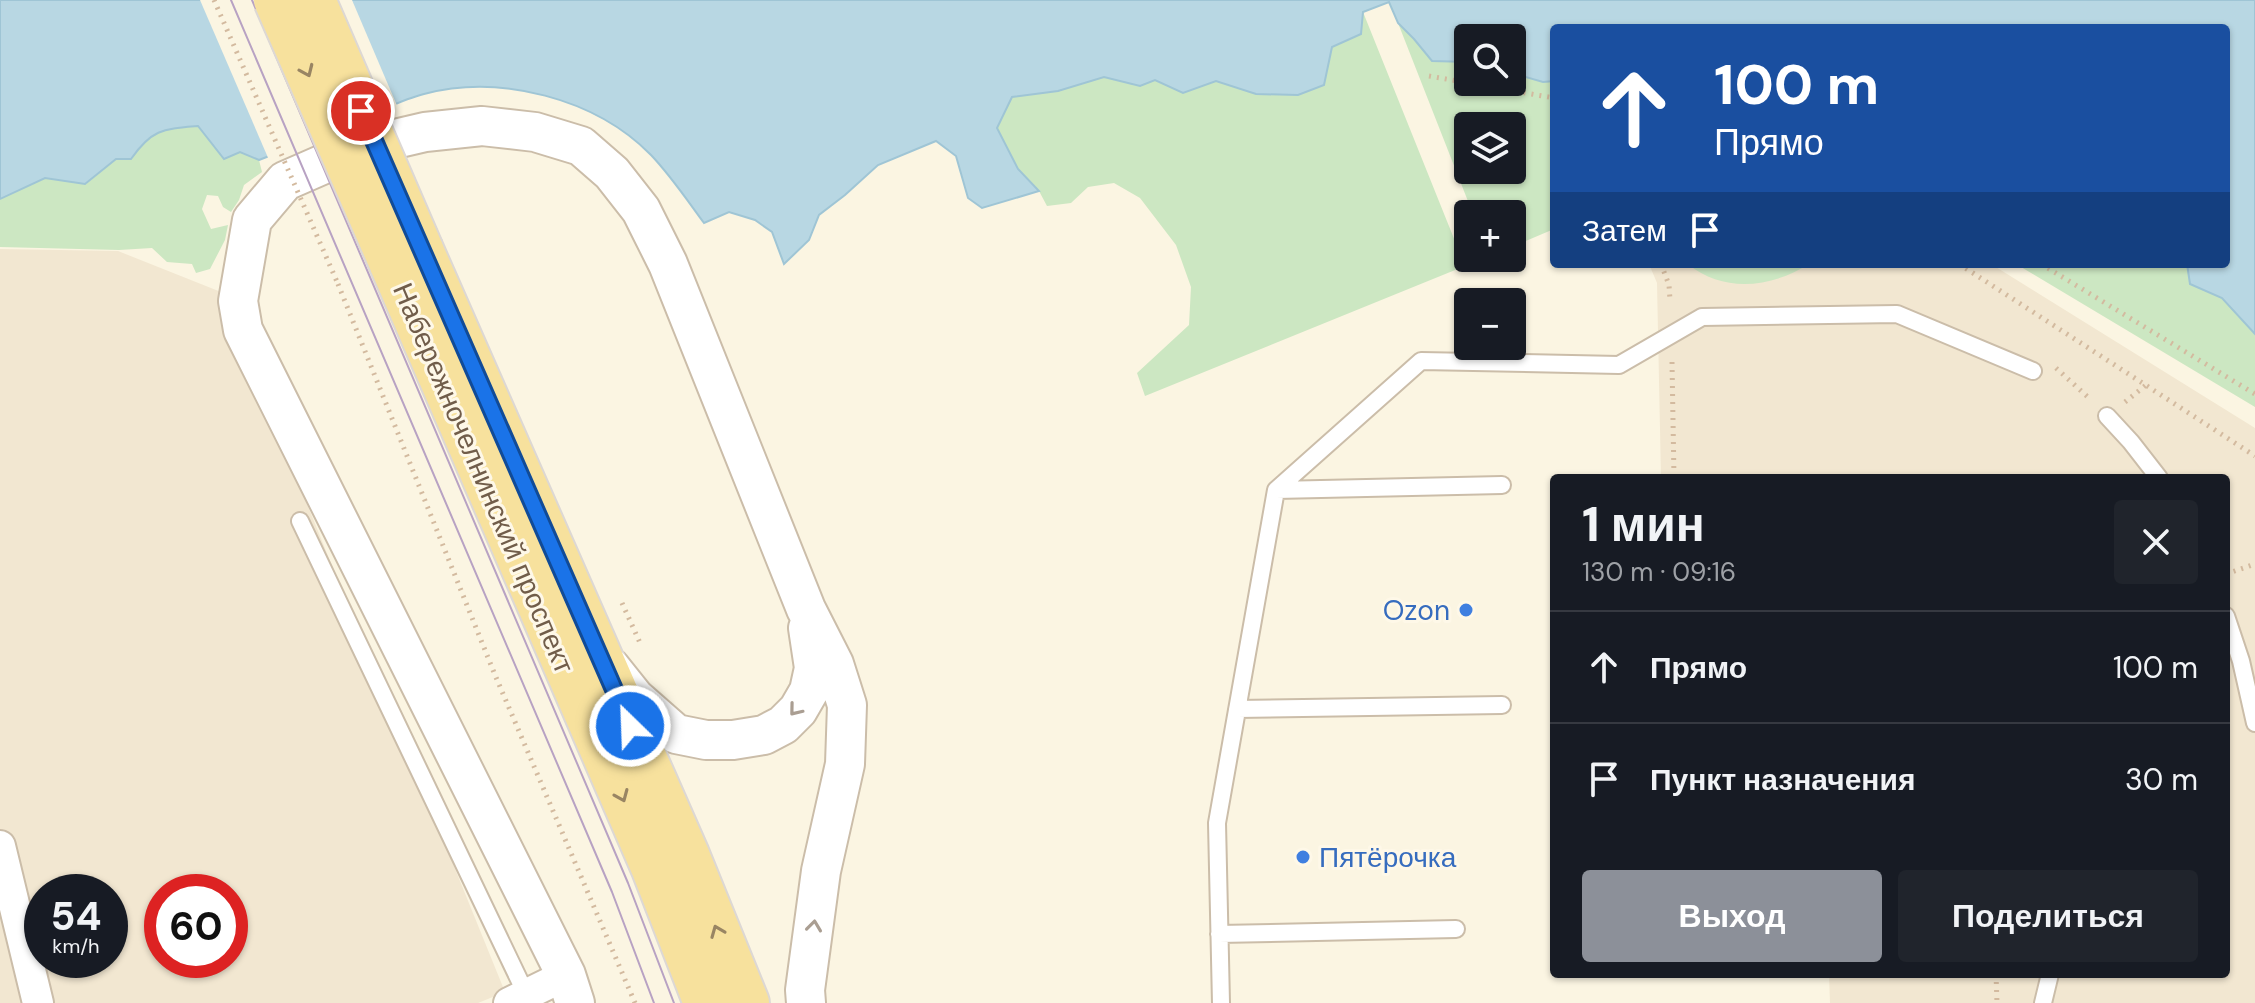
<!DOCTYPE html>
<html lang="ru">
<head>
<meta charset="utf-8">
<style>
  :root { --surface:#171b24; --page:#20242c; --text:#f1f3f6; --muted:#9ea1a6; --line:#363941; --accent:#8c9099 }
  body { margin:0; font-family:"DM Sans",sans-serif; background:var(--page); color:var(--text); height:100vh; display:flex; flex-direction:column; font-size:30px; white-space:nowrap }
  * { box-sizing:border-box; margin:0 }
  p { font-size:26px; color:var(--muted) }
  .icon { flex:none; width:44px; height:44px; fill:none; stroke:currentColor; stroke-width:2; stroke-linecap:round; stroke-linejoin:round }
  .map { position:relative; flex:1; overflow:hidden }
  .panel { position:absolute; left:1550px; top:474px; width:680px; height:504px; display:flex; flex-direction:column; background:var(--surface); border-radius:8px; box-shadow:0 2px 6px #0004 }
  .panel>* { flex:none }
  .banner { position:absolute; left:1550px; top:24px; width:680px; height:244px; border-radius:8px; box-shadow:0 2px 6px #0004; background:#1a4fa0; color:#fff; overflow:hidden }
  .buttons { position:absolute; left:1454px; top:24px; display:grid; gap:16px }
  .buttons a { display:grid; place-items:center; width:72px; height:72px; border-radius:8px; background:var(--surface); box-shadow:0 2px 6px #0004; font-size:40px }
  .speed { position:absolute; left:24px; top:874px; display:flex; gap:16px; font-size:40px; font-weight:700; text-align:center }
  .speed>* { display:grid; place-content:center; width:104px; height:104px; border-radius:50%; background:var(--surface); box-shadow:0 2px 6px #0004; line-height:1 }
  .speed small { font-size:20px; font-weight:400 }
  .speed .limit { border:12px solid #d22; background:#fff; color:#111 }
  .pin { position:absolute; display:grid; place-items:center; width:68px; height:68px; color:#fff; margin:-34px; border:4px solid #fff; border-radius:50%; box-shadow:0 2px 8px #0007 }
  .me { position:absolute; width:88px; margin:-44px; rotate:336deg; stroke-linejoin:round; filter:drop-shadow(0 0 6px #0008) }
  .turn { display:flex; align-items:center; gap:28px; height:168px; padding:0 32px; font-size:36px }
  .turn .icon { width:104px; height:104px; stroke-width:2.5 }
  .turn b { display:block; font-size:56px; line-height:68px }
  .then { display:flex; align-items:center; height:76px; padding:0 32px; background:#0003; gap:16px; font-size:30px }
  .round { display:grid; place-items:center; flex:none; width:84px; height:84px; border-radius:8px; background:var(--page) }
  .headline { display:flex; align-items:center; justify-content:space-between; height:136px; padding:0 32px }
  h1 { font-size:48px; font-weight:800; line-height:60px }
  .button { display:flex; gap:16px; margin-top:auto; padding:16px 32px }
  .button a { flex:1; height:92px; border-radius:8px; background:var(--accent); color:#fff; font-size:32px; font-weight:800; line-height:92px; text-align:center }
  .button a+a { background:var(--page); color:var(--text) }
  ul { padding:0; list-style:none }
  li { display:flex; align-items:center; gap:24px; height:112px; padding:0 32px; border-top:2px solid var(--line) }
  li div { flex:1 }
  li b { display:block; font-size:30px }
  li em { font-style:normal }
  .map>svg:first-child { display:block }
</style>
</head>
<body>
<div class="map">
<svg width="2255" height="1003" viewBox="0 0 2255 1003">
  <rect width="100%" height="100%" fill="#fbf5e2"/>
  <!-- residential -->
  <path fill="#f2e7d1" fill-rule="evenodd" d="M0,249L118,251L221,292L505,992L478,1003H0ZM42,892H110V960H42ZM162,892H230V960H162Z
    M1649,264H1991L2255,428V1003H1830L1829,974H2226V478H1661L1657,283Z"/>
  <!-- green -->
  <path fill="#cce7c2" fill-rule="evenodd" d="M1363,12L1465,266L1145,396L1137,373L1189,325L1191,287L1176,245L1140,198L1114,183L1088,187L1071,203L1047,206L1039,191L1018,169L997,128L1012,97L1058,91L1104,77L1140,86L1155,80L1183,93L1216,81L1256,94L1324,85L1332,47L1361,34Z
    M1398,23L1414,39L1432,61L1468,62V82H1512V73L1543,82L1554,81V229L1512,247V214H1473ZM1468,126H1512V170H1468Z
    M199,126L223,158L240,152L259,160L262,172L244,185L239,200L231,212L223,207L218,196L207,195L202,209L211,229L228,225L225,240L210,269L196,273L192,264L167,262L152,248L119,250L0,247V199L4,195L45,178L86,184L116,159H131C152,129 163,129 199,126Z
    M1688,264H1809C1773,287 1724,294 1688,264Z
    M2016,264H2187L2190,284L2222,298L2255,334V407Z"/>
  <!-- water -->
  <path fill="#b8d7e3" stroke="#9fc5d5" stroke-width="2" d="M0,0H2255V334L2222,298L2190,284L2187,264H2226V28H1554V81L1543,82L1512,73V38H1468V62L1432,61L1414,39L1398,23L1389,2L1363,12L1361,34L1332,47L1324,85L1298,95L1256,94L1216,81L1183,93L1155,80L1140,86L1104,77L1058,91L1012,97L997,128L1018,169L1039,191L982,208L968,198L956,156L936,141L878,165L845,195L819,215L809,240L784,264L772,232L755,220L729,212L704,223C687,200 671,176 651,155C595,98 500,74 424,94C404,99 385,109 367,116C331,131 295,146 259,160L240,152L224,159L198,126C163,129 152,129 131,159H116L85,184L45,178L0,199Z"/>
  <!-- pier -->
  <path fill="#fbf5e2" d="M200,0H352L398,108L269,160Z"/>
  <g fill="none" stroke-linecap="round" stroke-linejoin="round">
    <defs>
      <path id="service" d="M2107,416L2131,442L2159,478
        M1276,490L1502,485
        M300,521L526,994
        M2226,616L2241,661L2255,723
        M1237,709L1502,705
        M1219,934L1456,929
        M1221,1003L1217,823L1276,490L1421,361L1619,365L1702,317L1897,314L2033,371
        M2043,1003L2050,974"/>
      <path id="minor" d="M0,846L38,1003
        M509,1003L566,975"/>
      <path id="tertiary" d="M611,668L635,698L676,734L706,740H733L764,735L783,725L798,710L809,691L814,668L808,628
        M575,1003L566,975L243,330L238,301L252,220L285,181L365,146L425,132L482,126L535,132L581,146L612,173L641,210L668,264L806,609L834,664L847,705L845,764L821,871L805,990L806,1003"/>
      <path id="primary" d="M421,250L687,855L747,1003
        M391,262L654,869L706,1003"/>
    </defs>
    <!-- service casing -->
    <use href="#service" stroke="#cbbda9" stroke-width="20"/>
    <!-- minor casing -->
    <use href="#minor" stroke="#cbbda9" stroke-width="34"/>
    <!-- tertiary casing -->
    <use href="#tertiary" stroke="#cbbda9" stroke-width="42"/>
    <!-- primary casing -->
    <use href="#primary" stroke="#ddd8d4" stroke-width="48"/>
    <!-- path -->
    <path stroke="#d3ba9f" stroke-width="5" stroke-dasharray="2 6" stroke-linecap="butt" d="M1429,76L1554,98
      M1661,264L1669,285L1670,300
      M1959,264L2255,456
      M2041,264L2255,394
      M338,284L495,675L635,1003
      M1672,362L1674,478
      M2056,368L2090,399
      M2125,402L2146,385
      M2226,574L2255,564
      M622,603L641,645
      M1996,974L1997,1003"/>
    <!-- service -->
    <use href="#service" stroke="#fff" stroke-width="16"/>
    <!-- minor -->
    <use href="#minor" stroke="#fff" stroke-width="30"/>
    <!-- tertiary -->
    <use href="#tertiary" stroke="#fff" stroke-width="38"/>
    <!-- primary -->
    <use href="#primary" stroke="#f7e19d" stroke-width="44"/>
    <!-- tram -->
    <path stroke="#b8a2c3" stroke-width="2" d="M231,0L612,892L654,1003
      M252,0L628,883L674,1003"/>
    <defs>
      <path id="primary-bridge" d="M276,0L391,262
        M313,0L421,250"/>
    </defs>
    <!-- primary-bridge casing -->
    <use href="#primary-bridge" stroke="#ddd8d4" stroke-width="48" stroke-linecap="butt"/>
    <!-- path-bridge -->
    <path stroke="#d3ba9f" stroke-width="5" stroke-dasharray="2 6" stroke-linecap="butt" d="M214,0L338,284"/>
    <!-- primary-bridge -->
    <use href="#primary-bridge" stroke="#f7e19d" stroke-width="44"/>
  </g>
  <!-- one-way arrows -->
  <defs><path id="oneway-chevron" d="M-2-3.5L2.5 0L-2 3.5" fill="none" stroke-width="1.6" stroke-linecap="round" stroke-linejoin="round" transform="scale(2)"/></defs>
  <g stroke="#998563">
    <use href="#oneway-chevron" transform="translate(307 71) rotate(66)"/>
    <use href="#oneway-chevron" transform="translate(622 796) rotate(67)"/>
    <use href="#oneway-chevron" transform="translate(717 931) rotate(-112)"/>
  </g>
  <g stroke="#aa9e92">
    <use href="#oneway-chevron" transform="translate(795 710) rotate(129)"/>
    <use href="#oneway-chevron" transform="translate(814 926) rotate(-83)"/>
  </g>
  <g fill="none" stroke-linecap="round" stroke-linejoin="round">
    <defs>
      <path id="route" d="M361,111L630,726"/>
    </defs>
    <!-- route casing -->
    <use href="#route" stroke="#114b97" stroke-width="20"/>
    <!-- route -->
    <use href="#route" stroke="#1a73e8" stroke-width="14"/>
  </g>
  <!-- markers -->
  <g fill="#3f7fe0" stroke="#fef8e8" stroke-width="3">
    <circle cx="1466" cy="610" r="8"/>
    <circle cx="1303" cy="857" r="8"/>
  </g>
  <g text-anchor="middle" stroke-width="6" stroke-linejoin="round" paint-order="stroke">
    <!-- street labels -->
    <g font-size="28" fill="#715d4a" stroke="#fef8e8">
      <text transform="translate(484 478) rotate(67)" y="10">Набережночелнинский проспект</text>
    </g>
    <!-- shop labels -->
    <g font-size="28" fill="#366cbe" stroke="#fef8e8" text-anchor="end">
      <text x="1450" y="620">Ozon</text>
      <text x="1319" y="867" text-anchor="start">Пятёрочка</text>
    </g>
  </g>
</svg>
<div class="buttons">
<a><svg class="icon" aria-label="search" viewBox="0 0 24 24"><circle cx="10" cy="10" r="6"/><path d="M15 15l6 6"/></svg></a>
<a><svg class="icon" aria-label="layers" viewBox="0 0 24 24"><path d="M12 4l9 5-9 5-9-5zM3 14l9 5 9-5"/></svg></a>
<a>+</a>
<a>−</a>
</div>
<div class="speed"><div>54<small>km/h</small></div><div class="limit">60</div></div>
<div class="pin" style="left:361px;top:111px;background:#d93025"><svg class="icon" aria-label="arrive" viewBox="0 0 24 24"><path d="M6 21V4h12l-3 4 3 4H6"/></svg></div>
<svg class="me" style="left:630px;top:726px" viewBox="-20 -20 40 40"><circle r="17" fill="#1a73e8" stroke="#fff" stroke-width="3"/><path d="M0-11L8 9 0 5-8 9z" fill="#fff"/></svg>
<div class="banner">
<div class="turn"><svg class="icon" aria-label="ahead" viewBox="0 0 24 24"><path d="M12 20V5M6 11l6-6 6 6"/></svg><div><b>100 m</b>Прямо</div></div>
<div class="then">Затем<svg class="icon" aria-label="arrive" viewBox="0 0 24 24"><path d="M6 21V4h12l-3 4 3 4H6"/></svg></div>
</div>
<section class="panel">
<div class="headline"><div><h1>1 мин</h1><p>130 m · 09:16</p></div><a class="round"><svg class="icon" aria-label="close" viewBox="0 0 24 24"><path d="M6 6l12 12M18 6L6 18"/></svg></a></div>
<ul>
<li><svg class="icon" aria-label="ahead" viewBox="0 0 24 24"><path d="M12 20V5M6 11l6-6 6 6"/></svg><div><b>Прямо</b></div><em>100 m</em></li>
<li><svg class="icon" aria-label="arrive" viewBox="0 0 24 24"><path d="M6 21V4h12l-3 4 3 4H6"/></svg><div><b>Пункт назначения</b></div><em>30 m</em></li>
</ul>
<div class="button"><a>Выход</a><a>Поделиться</a></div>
</section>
</div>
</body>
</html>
